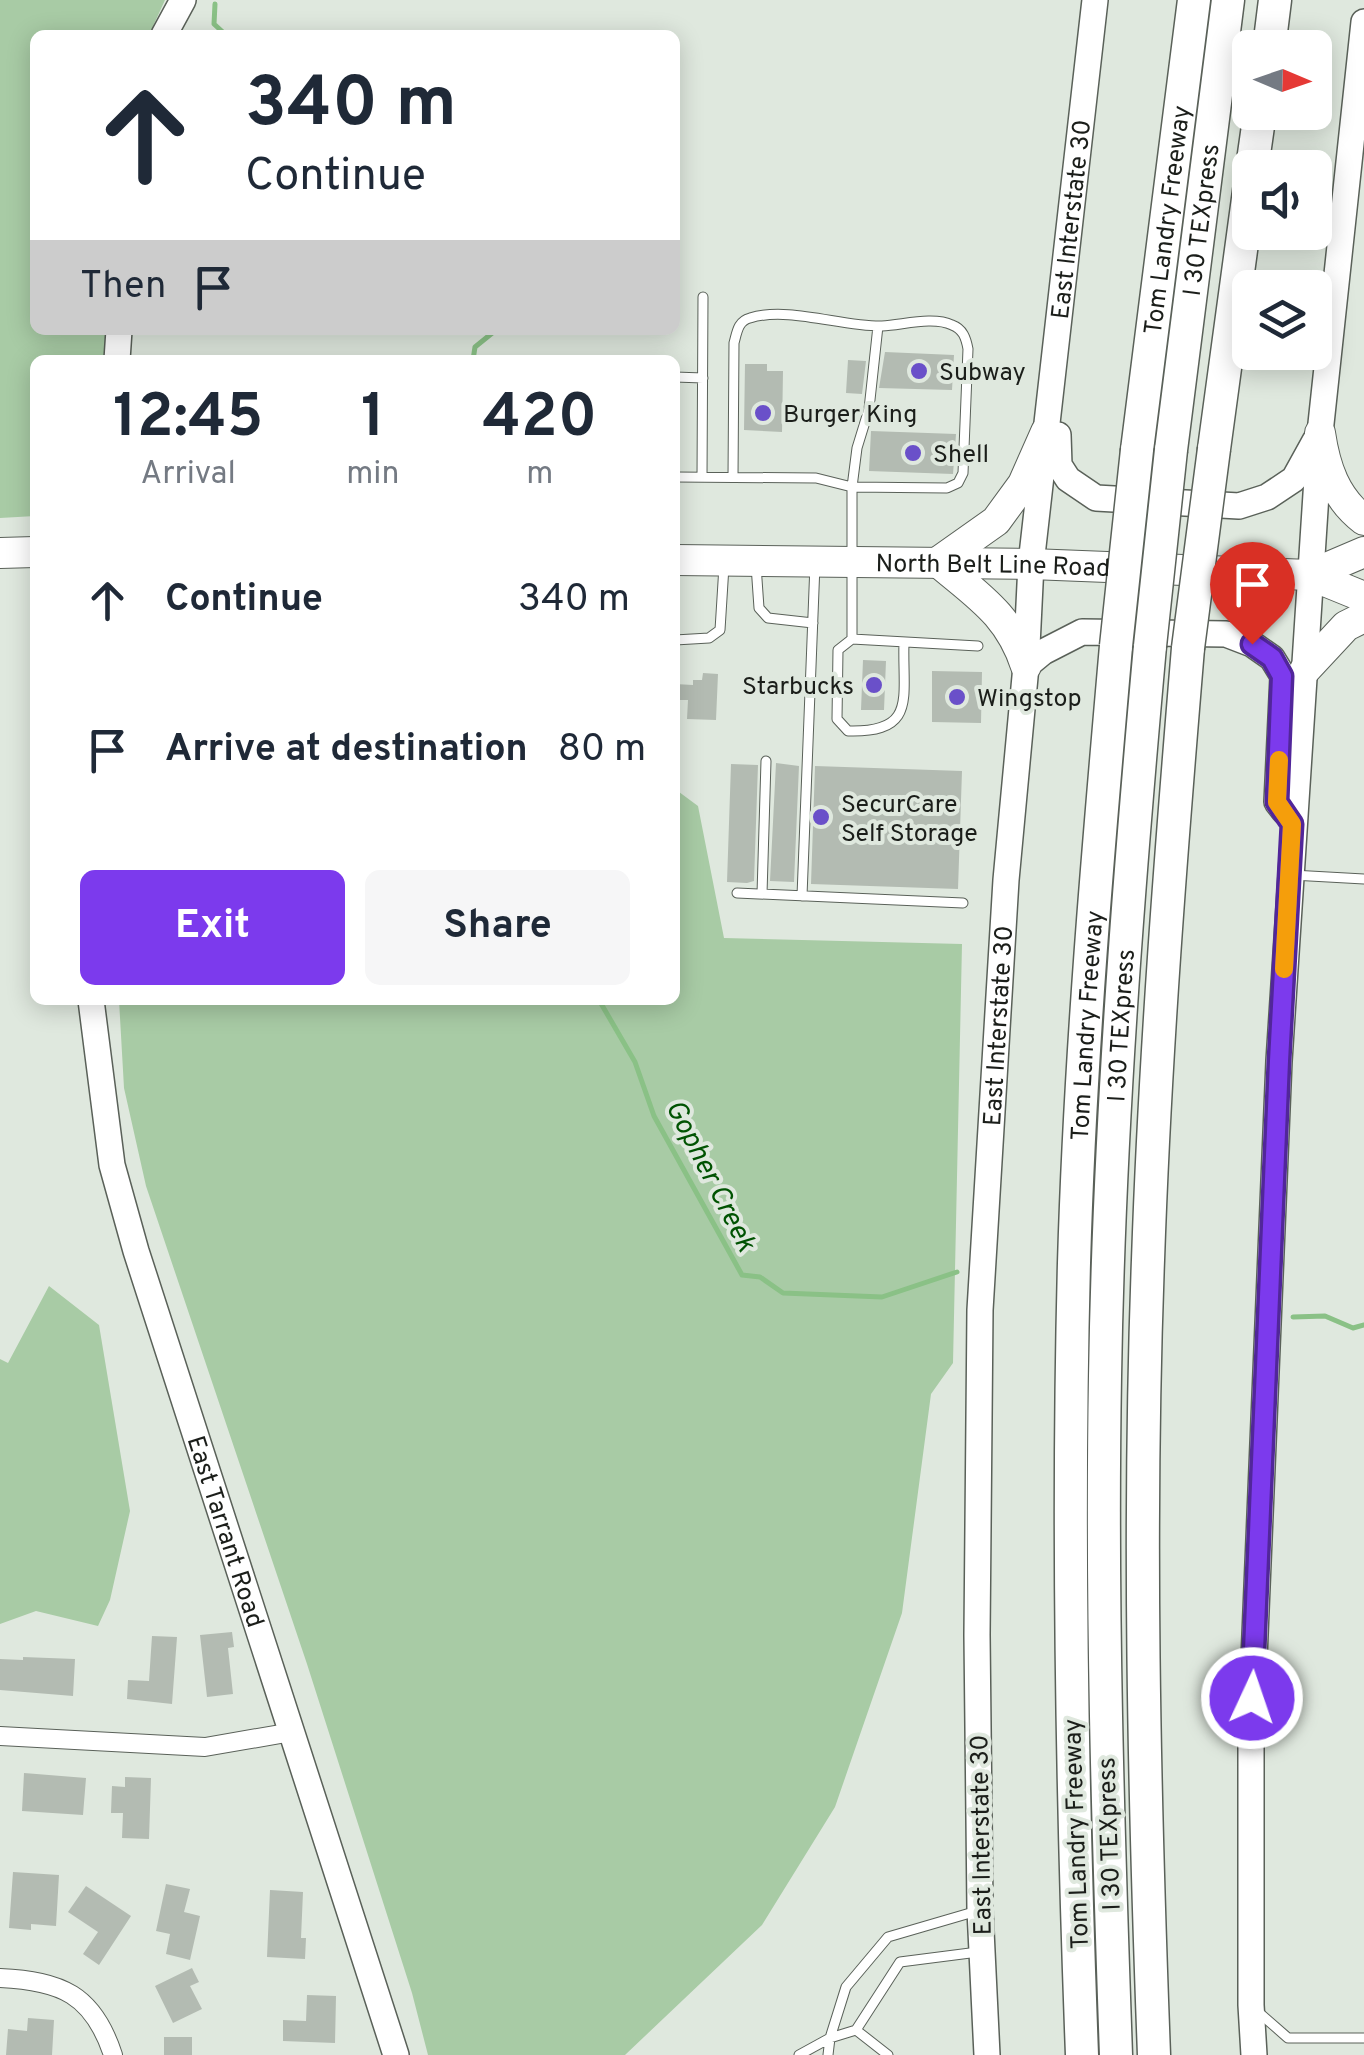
<!DOCTYPE html>
<html lang="en">
<head>
<meta charset="utf-8">
<style>
  :root { --surface:#fff; --page:#f6f6f7; --text:#1f2937; --muted:#747a83; --accent:#7c3aed }
  body { margin:0; font-family:Overpass,sans-serif; background:var(--page); color:var(--text); height:100vh; display:flex; flex-direction:column; font-size:38px; white-space:nowrap }
  * { box-sizing:border-box; margin:0 }
  p { font-size:32px; color:var(--muted) }
  .icon { flex:none; width:55px; height:55px; fill:none; stroke:currentColor; stroke-width:2; stroke-linecap:round; stroke-linejoin:round }
  .map { position:relative; flex:1; overflow:hidden }
  .sheet { position:absolute; left:30px; top:355px; width:650px; height:650px; display:flex; flex-direction:column; background:var(--surface); border-radius:15px; box-shadow:0 5px 25px #0003 }
  .sheet>* { flex:none }
  .guide { position:absolute; left:30px; top:30px; width:650px; height:305px; border-radius:15px; box-shadow:0 5px 25px #0003; background:#fff; color:var(--text); overflow:hidden }
  .needle { width:65px; rotate:92deg }
  .tools { position:absolute; left:1232px; top:30px; display:grid; gap:20px }
  .tools a { display:grid; place-items:center; width:100px; height:100px; border-radius:15px; background:var(--surface); box-shadow:0 5px 25px #0003; font-size:50px }
  .pin { position:absolute; display:grid; place-items:center; width:85px; height:85px; color:#fff; margin:-102px -42px; border-radius:50% 50% 50% 0; rotate:-45deg; box-shadow:0 0 10px #0007 }
  .pin .icon { rotate:45deg }
  .me { position:absolute; width:110px; margin:-55px; rotate:3deg; stroke-linejoin:round; filter:drop-shadow(0 0 8px #0008) }
  .turn { display:flex; align-items:center; gap:35px; height:210px; padding:0 50px; font-size:45px }
  .turn .icon { width:130px; height:130px; stroke-width:2.5 }
  .turn b { display:block; font-size:70px; line-height:85px }
  .then { display:flex; align-items:center; height:95px; padding:0 50px; background:#0003; gap:20px; font-size:38px }
  .eta { display:flex; justify-content:space-evenly; align-items:center; height:170px; text-align:center }
  .eta b { font-size:60px; font-weight:700; line-height:70px }
  .primary-button { display:flex; gap:20px; margin-top:auto; padding:20px 50px }
  .primary-button a { flex:1; height:115px; border-radius:15px; background:var(--accent); color:#fff; font-size:40px; font-weight:700; line-height:115px; text-align:center }
  .primary-button a+a { background:var(--page); color:var(--text) }
  ul { padding:0; list-style:none }
  li { display:flex; align-items:center; gap:30px; height:150px; padding:0 50px }
  li div { flex:1 }
  li b { display:block; font-size:38px }
  li em { font-style:normal }
  .map>svg:first-child { display:block }
</style>
</head>
<body>
<div class="map">
<svg width="1364" height="2055" viewBox="0 0 1364 2055">
  <rect width="100%" height="100%" fill="#dfe8de"/>
  <!-- green -->
  <path fill="#a8cba5" d="M0,0H165L149,35H35V330H106L104,360H35V516L0,518Z
    M675,789L698,806L724,938L962,944L953,1363L931,1394L902,1613L835,1807L762,1925L625,2055H428L412,1993L307,1664L146,1186L124,1088L119,1000H675Z
    M49,1286L99,1325L130,1511L110,1600L98,1626L36,1611L0,1624V1359L8,1363Z"/>
  <g fill="none" stroke-linecap="round" stroke-linejoin="round">
    <!-- stream -->
    <path stroke="#8ac186" stroke-width="5" d="M215,4L214,24L226,35
      M473,360L475,347L496,330
      M599,1000L635,1062L654,1116L742,1275L760,1277L783,1293L882,1297L957,1272
      M1293,1317L1325,1316L1353,1328L1364,1325"/>
  </g>
  <!-- building -->
  <path fill="#b3bbb2" d="M885,352L954,355L952,390L879,388Z
    M848,360L866,361L862,394L846,393Z
    M745,364H767V371H783L782,432L744,430Z
    M871,431L956,434L953,474L869,471Z
    M863,660L886,661L884,710H861Z
    M932,671L982,672L981,723L932,722Z
    M703,673L718,674L716,720L687,719L688,700H675V684L693,685V680H702Z
    M776,763L799,766L794,882L770,881Z
    M731,764L758,765L754,881L747,883L727,882Z
    M815,766L962,771L958,889L811,884Z
    M232,1632L234,1647L228,1648L233,1694L207,1697L200,1635Z
    M152,1636L177,1637L172,1704L127,1699L128,1680L149,1681Z
    M23,1657L75,1659L73,1696L0,1690V1659L23,1660Z
    M24,1773L86,1778L83,1815L22,1811Z
    M125,1777L151,1778L149,1839L122,1838L123,1813H111L112,1786L125,1787Z
    M13,1872L59,1875L56,1926L31,1924V1930L9,1928Z
    M166,1884L190,1889L184,1912L200,1916L190,1960L166,1954L170,1934L156,1931Z
    M86,1886L131,1916L99,1965L83,1954L98,1932L68,1912Z
    M270,1890L303,1892L301,1938H306L305,1959L267,1957Z
    M192,1968L199,1982L190,1986L202,2009L173,2023L155,1986Z
    M307,1995L336,1996L335,2043L283,2041V2020L306,2021Z
    M28,2018L54,2020L52,2055H6L8,2029L27,2031Z
    M164,2037H192V2055H164Z"/>
  <g fill="none" stroke-linecap="round" stroke-linejoin="round">
    <defs>
      <path id="lane" d="M878,326L869,409L857,448L852,487V639L838,650L837,719L848,731C918,733 902,697 904,642
        M675,377L703,378
        M675,477L816,478L852,487L947,488L958,483L963,473L968,349C966,338 963,329 952,325C933,316 903,325 882,326C843,327 788,306 750,318C738,321 737,332 734,343L733,477
        M702,477L703,297
        M756,565L759,608L768,618L813,623
        M852,639L978,646
        M675,640L709,638L720,630L724,566
        M1292,875L1364,879
        M737,893L963,903
        M762,894L766,761
        M802,896L815,564
        M1257,2011L1288,2038H1364
        M856,2030L888,2055
        M799,2055L830,2038L856,2030L900,1962L978,1952
        M828,2055L830,2038L846,1987L888,1937L977,1911"/>
      <path id="street" d="M0,1736L205,1747L292,1732
        M0,1978C61,1981 93,1994 113,2055"/>
      <g id="secondary">
        <path d="M164,35L183,0"/>
        <path d="M117,360L119,330"/>
        <path d="M1058,435L1059,465L1068,479L1096,498L1239,506L1267,497L1294,479L1315,441"/>
        <path d="M1026,666L1043,652L1082,632L1226,634L1252,644L1272,658L1283,676L1277,802L1284,811"/>
        <path id="s1" d="M91,1000L112,1165L136,1251L396,2055"/>
        <path id="s2" d="M987,2055L980,1910L977,1635L980,1310L1006,880L1026,666L1031,564L1095,0"/>
        <path d="M1254,2055L1251,2005V1730L1279,1061L1320,433L1364,22"/>
      </g>
      <g id="primary">
        <path d="M1320,433C1325,467 1335,498 1364,520"/>
        <path d="M0,553L35,552"/>
        <path id="s3" d="M675,560L1031,564L1310,575L1364,597"/>
        <path d="M938,562L996,521L1023,484L1046,432"/>
        <path d="M938,562C978,596 1009,614 1026,666"/>
        <path d="M1310,575L1364,552"/>
        <path d="M1305,670L1346,626L1364,617"/>
      </g>
      <g id="highway">
        <path d="M1269,48L1275,0"/>
        <path d="M1252,168L1260,112"/>
        <path d="M1214,449L1250,184"/>
        <path id="s4" d="M1137,450L1194,0"/>
        <path id="s5" d="M1171,450L1228,0"/>
        <path id="s6" d="M1082,2055C1072,1791 1067,1527 1074,1263C1080,1057 1098,851 1116,646"/>
        <path id="s7" d="M1116,2055C1108,1829 1101,1603 1105,1376C1109,1132 1128,889 1150,646"/>
        <path d="M1154,2055C1144,1790 1138,1525 1148,1260C1155,1055 1171,852 1188,648"/>
      </g>
    </defs>
    <!-- lane casing -->
    <use href="#lane" stroke="#5a6159" stroke-width="11"/>
    <!-- street casing -->
    <use href="#street" stroke="#5a6159" stroke-width="20"/>
    <!-- secondary casing -->
    <use href="#secondary" stroke="#5a6159" stroke-width="28"/>
    <!-- primary casing -->
    <use href="#primary" stroke="#5a6159" stroke-width="32"/>
    <!-- highway casing -->
    <use href="#highway" stroke="#5a6159" stroke-width="35"/>
    <!-- lane -->
    <use href="#lane" stroke="#fff" stroke-width="9"/>
    <!-- street -->
    <use href="#street" stroke="#fff" stroke-width="18"/>
    <!-- secondary -->
    <use href="#secondary" stroke="#fff" stroke-width="25"/>
    <!-- primary -->
    <use href="#primary" stroke="#fff" stroke-width="30"/>
    <!-- highway -->
    <use href="#highway" stroke="#fff" stroke-width="32"/>
    <defs>
      <path id="highway-bridge" d="M1116,646L1137,450
        M1150,646L1171,450
        M1188,648L1214,449"/>
    </defs>
    <!-- highway-bridge casing -->
    <use href="#highway-bridge" stroke="#5a6159" stroke-width="35" stroke-linecap="butt"/>
    <!-- highway-bridge -->
    <use href="#highway-bridge" stroke="#fff" stroke-width="32"/>
  </g>
  <g fill="none" stroke-linecap="round" stroke-linejoin="round">
    <defs>
      <path id="route" d="M1252,644L1272,658L1282,676L1277,802L1292,824L1279,1061L1252,1698"/>
    </defs>
    <!-- route casing -->
    <use href="#route" stroke="#51269a" stroke-width="25"/>
    <!-- route -->
    <use href="#route" stroke="#7c3aed" stroke-width="18"/>
    <!-- slow -->
    <path stroke="#f59e0b" stroke-width="18" d="M1279,760L1277,802L1292,824L1284,969"/>
  </g>
  <!-- markers -->
  <g fill="#6a50c9" stroke="#dfe8de" stroke-width="4">
    <circle cx="919" cy="371" r="10"/>
    <circle cx="763" cy="413" r="10"/>
    <circle cx="913" cy="453" r="10"/>
    <circle cx="874" cy="685" r="10"/>
    <circle cx="957" cy="697" r="10"/>
    <circle cx="821" cy="817" r="10"/>
  </g>
  <g text-anchor="middle" stroke-width="8" stroke-linejoin="round" paint-order="stroke">
    <!-- street labels -->
    <g font-size="25" fill="#1b1e1a" stroke="#dfe8de">
      <text dy="9" stroke="none"><textPath href="#s2" startOffset="1840">East Interstate 30</textPath></text>
      <text dy="9" stroke="none"><textPath href="#s4" startOffset="232">Tom Landry Freeway</textPath></text>
      <text dy="9" stroke="none"><textPath href="#s5" startOffset="232">I 30 TEXpress</textPath></text>
      <text dy="9" stroke="none"><textPath href="#s3" startOffset="318">North Belt Line Road</textPath></text>
      <text dy="9" stroke="none"><textPath href="#s2" startOffset="1030">East Interstate 30</textPath></text>
      <text dy="9" stroke="none"><textPath href="#s6" startOffset="1030">Tom Landry Freeway</textPath></text>
      <text dy="9" stroke="none"><textPath href="#s7" startOffset="1030">I 30 TEXpress</textPath></text>
      <text dy="9" stroke="none"><textPath href="#s1" startOffset="550">East Tarrant Road</textPath></text>
      <text transform="translate(1075 1834) rotate(-92)" y="9">Tom Landry Freeway</text>
      <text transform="translate(1108 1834) rotate(-92)" y="9">I 30 TEXpress</text>
      <text transform="translate(980 1835) rotate(-91)" y="9">East Interstate 30</text>
    </g>
    <!-- poi labels -->
    <g font-size="25" fill="#1b1e1a" stroke="#dfe8de" text-anchor="start">
      <text x="939" y="380">Subway</text>
      <text x="783" y="422">Burger King</text>
      <text x="933" y="462">Shell</text>
      <text x="854" y="694" text-anchor="end">Starbucks</text>
      <text x="977" y="706">Wingstop</text>
      <text x="841" y="812">SecurCare<tspan x="841" dy="29">Self Storage</tspan></text>
    </g>
    <!-- water labels -->
    <g font-size="28" font-style="italic" fill="#005302" stroke="#dfe8de">
      <text transform="translate(712 1175) rotate(63)" y="10">Gopher Creek</text>
    </g>
  </g>
</svg>
<div class="tools">
<a><svg class="needle" viewBox="-14 -14 28 28"><path d="M0-13l5 13h-10z" fill="#e53935"/><path d="M0 13l5-13h-10z" fill="#747a83"/></svg></a>
<a><svg class="icon" aria-label="sound" viewBox="0 0 24 24"><path d="M4 9h4l5-4v14l-5-4H4zM17 9q2 3 0 6"/></svg></a>
<a><svg class="icon" aria-label="layers" viewBox="0 0 24 24"><path d="M12 4l9 5-9 5-9-5zM3 14l9 5 9-5"/></svg></a>
</div>
<div class="pin" style="left:1252px;top:644px;background:#d93025"><svg class="icon" aria-label="arrive" viewBox="0 0 24 24"><path d="M6 21V4h12l-3 4 3 4H6"/></svg></div>
<svg class="me" style="left:1252px;top:1698px" viewBox="-20 -20 40 40"><circle r="17" fill="#7c3aed" stroke="#fff" stroke-width="3"/><path d="M0-11L8 9 0 5-8 9z" fill="#fff"/></svg>
<div class="guide">
<div class="turn"><svg class="icon" aria-label="ahead" viewBox="0 0 24 24"><path d="M12 20V5M6 11l6-6 6 6"/></svg><div><b>340 m</b>Continue</div></div>
<div class="then">Then<svg class="icon" aria-label="arrive" viewBox="0 0 24 24"><path d="M6 21V4h12l-3 4 3 4H6"/></svg></div>
</div>
<section class="sheet">
<div class="eta">
<div><b>12:45</b><p>Arrival</p></div>
<div><b>1</b><p>min</p></div>
<div><b>420</b><p>m</p></div>
</div>
<ul>
<li><svg class="icon" aria-label="ahead" viewBox="0 0 24 24"><path d="M12 20V5M6 11l6-6 6 6"/></svg><div><b>Continue</b></div><em>340 m</em></li>
<li><svg class="icon" aria-label="arrive" viewBox="0 0 24 24"><path d="M6 21V4h12l-3 4 3 4H6"/></svg><div><b>Arrive at destination</b></div><em>80 m</em></li>
</ul>
<div class="primary-button"><a>Exit</a><a>Share</a></div>
</section>
</div>
</body>
</html>
